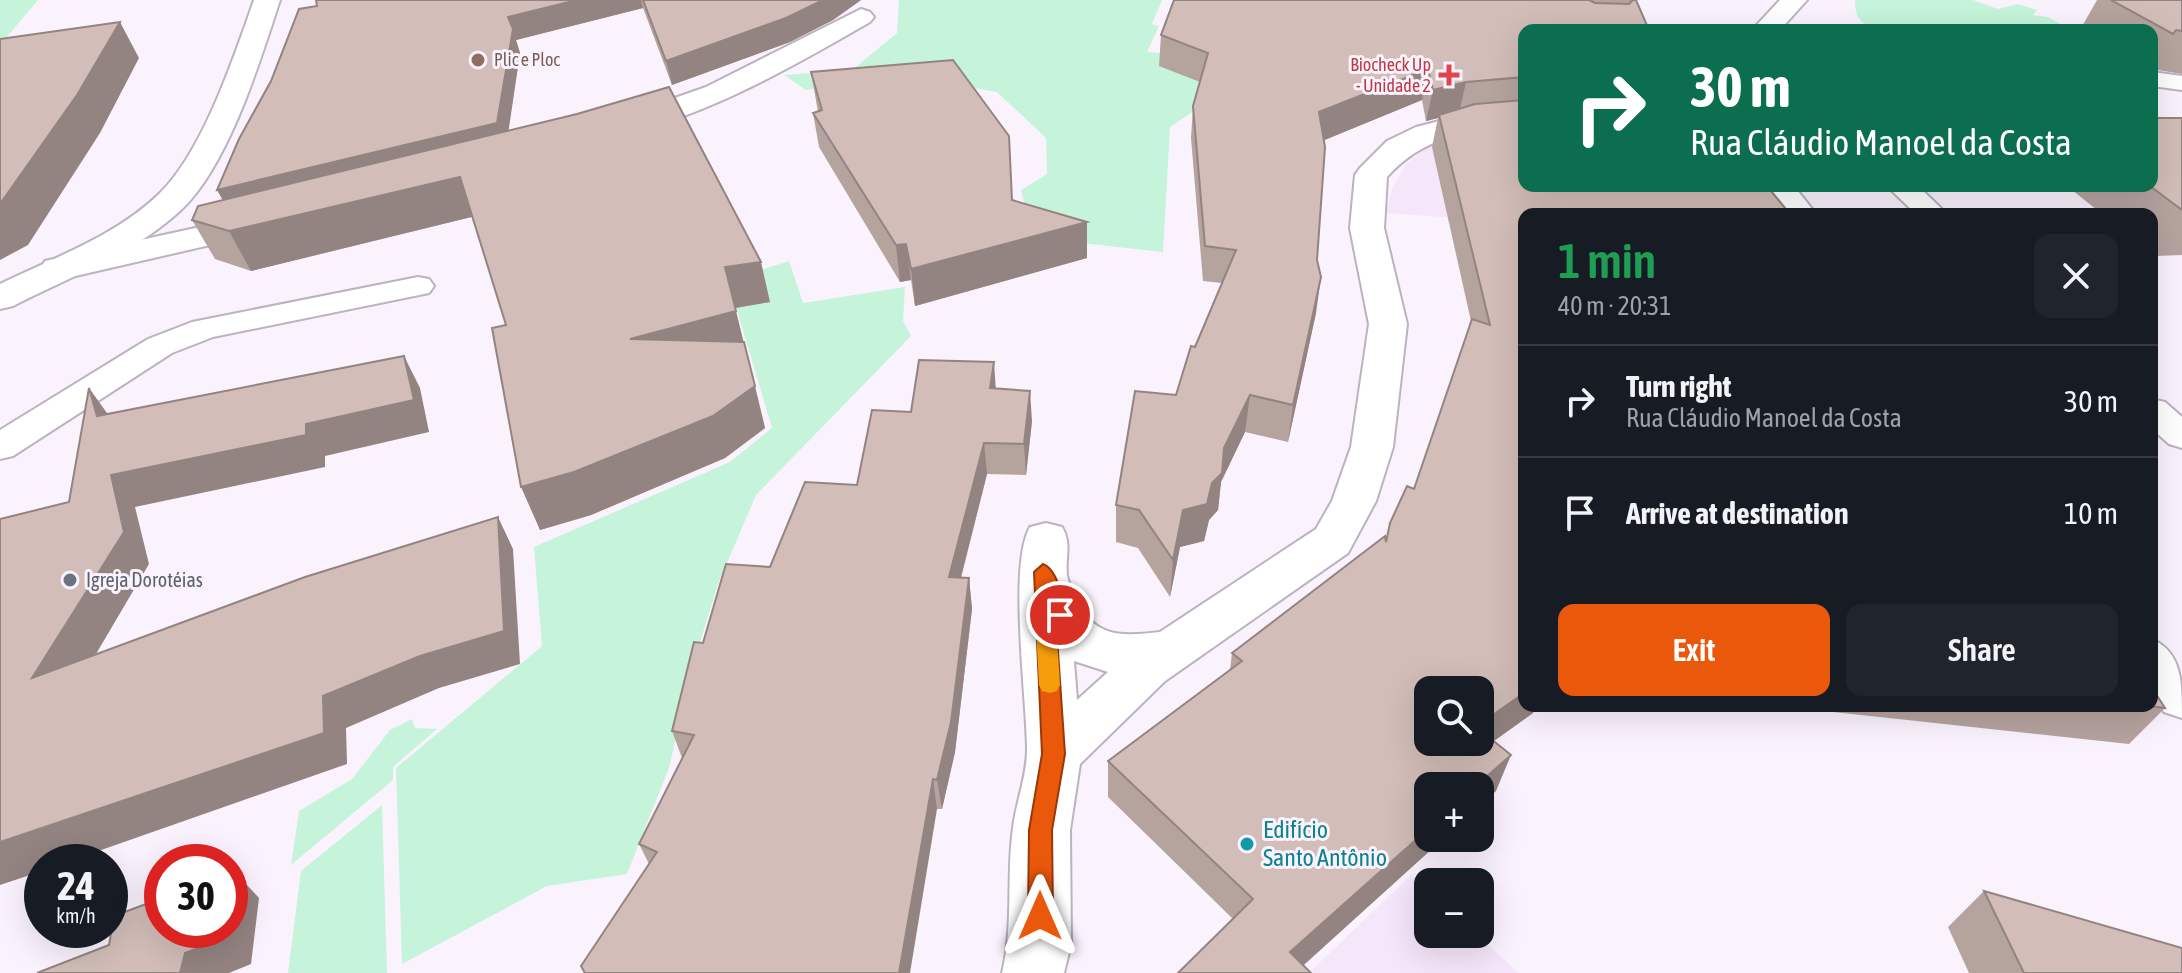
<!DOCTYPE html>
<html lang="en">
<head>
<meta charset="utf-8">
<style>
  :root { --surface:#171b24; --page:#20242c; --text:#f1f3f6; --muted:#9ea1a6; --line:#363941; --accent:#ea580c }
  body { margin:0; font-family:"Asap Condensed",sans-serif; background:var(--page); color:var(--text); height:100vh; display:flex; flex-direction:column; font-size:30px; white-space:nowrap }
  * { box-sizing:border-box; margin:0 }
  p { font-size:26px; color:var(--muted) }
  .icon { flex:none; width:44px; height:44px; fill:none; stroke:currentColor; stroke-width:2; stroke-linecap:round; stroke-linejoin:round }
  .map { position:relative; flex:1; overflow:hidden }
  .panel { position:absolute; left:1518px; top:208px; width:640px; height:504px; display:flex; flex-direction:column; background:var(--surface); border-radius:16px; box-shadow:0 8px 32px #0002 }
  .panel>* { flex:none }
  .banner { position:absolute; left:1518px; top:24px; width:640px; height:168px; border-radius:16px; box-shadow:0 8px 32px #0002; background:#0b6e4f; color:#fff; overflow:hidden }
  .buttons { position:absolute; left:1414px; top:676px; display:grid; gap:16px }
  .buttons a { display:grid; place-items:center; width:80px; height:80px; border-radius:16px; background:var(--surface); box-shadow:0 8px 32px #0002; font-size:40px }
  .speed { position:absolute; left:24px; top:844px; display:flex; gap:16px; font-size:40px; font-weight:700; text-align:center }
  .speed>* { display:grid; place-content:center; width:104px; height:104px; border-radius:50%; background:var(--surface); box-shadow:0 8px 32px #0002; line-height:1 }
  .speed small { font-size:20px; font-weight:400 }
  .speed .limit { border:12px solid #d22; background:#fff; color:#111 }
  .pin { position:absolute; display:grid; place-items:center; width:68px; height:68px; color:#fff; margin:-34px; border:4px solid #fff; border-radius:50%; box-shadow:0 2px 8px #0007 }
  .me { position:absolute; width:88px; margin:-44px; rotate:0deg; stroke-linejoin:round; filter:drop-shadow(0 0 6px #0008) }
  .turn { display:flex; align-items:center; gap:28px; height:168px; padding:0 40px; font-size:36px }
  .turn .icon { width:104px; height:104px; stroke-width:2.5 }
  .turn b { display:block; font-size:56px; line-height:68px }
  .round { display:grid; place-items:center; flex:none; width:84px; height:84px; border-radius:16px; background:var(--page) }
  .overview { display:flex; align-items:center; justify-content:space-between; height:136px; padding:0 40px }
  h1 { font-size:48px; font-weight:600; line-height:60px; color:#1e9e55 }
  .primary-button { display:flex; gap:16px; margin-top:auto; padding:16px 40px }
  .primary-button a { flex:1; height:92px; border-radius:16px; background:var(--accent); color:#fff; font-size:32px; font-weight:600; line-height:92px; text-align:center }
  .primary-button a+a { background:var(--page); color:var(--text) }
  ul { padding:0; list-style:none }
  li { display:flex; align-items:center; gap:24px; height:112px; padding:0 40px; border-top:2px solid var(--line) }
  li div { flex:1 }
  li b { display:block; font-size:30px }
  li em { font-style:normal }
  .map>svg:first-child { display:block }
</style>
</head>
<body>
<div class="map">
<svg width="2182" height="973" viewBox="0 0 2182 973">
  <rect width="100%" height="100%" fill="#faf3fd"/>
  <!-- commercial -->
  <path fill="#f5e6f9" d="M1454,134L1524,186V223L1386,213L1393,187L1406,164L1429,146Z
    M1411,875L1428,891V934H1476L1519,973H1309Z"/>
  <!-- green -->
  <path fill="#c5f4db" d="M0,0H38L0,45Z
    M899,0H1162L1152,24L1159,26L1147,52L1162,53L1160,60L1229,69L1194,111L1170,127L1163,252L1081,243L1028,218L1021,190L1047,174L1046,138L997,92L896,75L806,90L784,75L852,70L897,33Z
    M1855,0H1973L1998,9L2018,4L2037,10L2033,15L2048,17L2071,30H1878C1861,24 1855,19 1855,0Z
    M789,261L803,303L905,287L903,321L911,336L756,495L718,584L693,665L669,768L627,874L547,886L402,964L396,768L542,646L534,547L730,462L772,428L728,280Z
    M412,719L415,728L437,729L393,767V780L291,865L299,811L352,779L390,730Z
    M382,805L387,973H288L301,871Z"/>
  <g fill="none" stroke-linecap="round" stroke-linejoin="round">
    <defs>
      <path id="lane" d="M2152,72L2182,76V90L2152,86Z
        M1887,186H1918L1947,214H1916Z
        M418,277L429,279L434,286L429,293L213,337L172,353L13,456L0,459V430L148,339L192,322Z
        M2152,399L2165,402L2182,417V448L2169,444L2152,429Z"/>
      <path id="street" d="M861,9L870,12L874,17L870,22C792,67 712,113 623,135L612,132L608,126L612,120L706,87Z
        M1524,110V128C1470,130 1424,135 1387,177L1384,228L1407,324L1393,447L1376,501L1348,553L1165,681L1080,764L1070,830L1071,944L1064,973H1002C1014,925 1006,877 1013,828C1016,802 1027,776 1027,750C1027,700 1008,565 1030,527L1046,523L1062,527C1072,544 1065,557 1067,575C1068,582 1071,587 1074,593C1091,637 1117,637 1160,632L1316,529L1332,501L1351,447L1369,324L1350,228L1355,175L1360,168L1387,141L1416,127L1459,116ZM1074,661L1108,672L1077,700Z
        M259,214L271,217L276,224L271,231L58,280L45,277L40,269L45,261Z"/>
      <path id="secondary" d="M254,0H280C260,61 229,164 182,209C136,253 69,277 13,306L0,309V284C53,258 118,235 160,193C203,151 234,57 254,0Z
        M1780,0H1807L1780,30H1752Z
        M1761,186H1794L1816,214H1782Z
        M2152,639C2182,653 2182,681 2182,718L2164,712L2152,697Z"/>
    </defs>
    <!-- lane casing -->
    <use href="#lane" stroke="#bcb2c2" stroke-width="4"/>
    <!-- street casing -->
    <use href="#street" stroke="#bcb2c2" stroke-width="4"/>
    <!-- secondary casing -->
    <use href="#secondary" stroke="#bcb2c2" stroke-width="4"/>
    <!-- lane -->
    <use href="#lane" fill="#fff" fill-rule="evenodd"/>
    <!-- street -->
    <use href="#street" fill="#fff" fill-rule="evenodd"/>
    <!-- secondary -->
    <use href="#secondary" fill="#fff" fill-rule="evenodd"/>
  </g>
  <!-- wall -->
  <path fill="#b5a39e" d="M316,0H861L833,20L790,42L672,85L643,8L516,40L520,53L508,130L770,302L735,308L765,428L725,458L591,515L540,530L506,325L472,217L251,271L215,259L192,220L223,200L217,190L317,6Z
    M1174,0H1636L1649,30H1524V706H1536L1533,713L1494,741L1496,791L1428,838H1444L1303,965L1233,919L1108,797V761L1230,670L1232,653L1386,541L1414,489L1471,321L1432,147L1438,118L1426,121L1422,100L1324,140L1317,260L1316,313L1288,442L1245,432L1221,482L1218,510L1209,520L1204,541L1180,547L1170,597L1138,548L1116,542V505L1176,395L1222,283L1203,281L1191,138L1193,106L1200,82L1159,66L1161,35Z
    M2097,0H2182V74L2152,69V30H2080Z
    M811,72L1012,200L1087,258L915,306L911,280L900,282L819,147L813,113L818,112Z
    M2182,118V255L2155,256L2152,254V214H2102L2067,186H2152Z
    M996,388L1032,421L1026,475L987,474L961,578H969L972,609L955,752L942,809H937L649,864L639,844L682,758L672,731L703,643L770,567L857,485L911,412Z
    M1777,706H2152L2165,708L2129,744Z
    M1984,891L2182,973H1969L1948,927Z"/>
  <!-- shaded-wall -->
  <path fill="#938481" d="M577,0H641L643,8L516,40L520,53L506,148L232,216L217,190L508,17Z
    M823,0H861L833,20L790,42L672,85L666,61Z
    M120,22L139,58L100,133L28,245L0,260V204Z
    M1428,69L1422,100L1315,144L1319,112Z
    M1466,82L1459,113L1439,115L1438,118L1426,121L1433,90Z
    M460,177L475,216L251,271L229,231Z
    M1087,222V258L915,306L911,269Z
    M906,244L911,280L900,282L896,245Z
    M761,262L770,302L735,308L725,267Z
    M1321,277L1316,313L1288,442L1293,405Z
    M736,311L746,352L630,339Z
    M404,356L420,388L429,432L325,456V467L135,507L149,564L63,710L32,678L111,475Z
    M994,362L996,392L990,388Z
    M755,386L765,428L725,458L591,515L540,530L521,487Z
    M89,388L112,420L97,416Z
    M1030,391L1032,421L1026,475L1024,444Z
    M1250,395L1245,432L1221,482L1218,510L1209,520L1204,541L1180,547L1170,597L1173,560L1183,510L1212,483L1224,448Z
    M984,443L987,474L953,608L949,577Z
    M498,517L513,549L520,664L439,688L346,728L347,764L67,862H42V871L0,885V842L323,696Z
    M969,578L972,609L955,752L942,809L937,780Z
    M1524,693V706H1536L1533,713L1463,763L1480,742V724Z
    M1511,755L1496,791L1480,806V786H1476Z
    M933,779L937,809L910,973H899Z
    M1428,829V838H1444L1295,973L1290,952Z
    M233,870L259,898L251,964L229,973H180L185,953L225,930H230V894Z"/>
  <!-- building -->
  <path fill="#d2bdb8" stroke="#938481" stroke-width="2" d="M316,0H577L508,17L513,29L497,123L217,190L239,139L271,81L299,9L317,6Z
    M643,0H823L786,18L666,61Z
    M1174,0H1589L1595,3L1629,4L1632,1L1631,0H1636L1649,30H1524V77L1466,82L1433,90L1428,69L1319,112L1325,147L1317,260L1321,277L1293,405L1250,395L1224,448L1222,473L1212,483L1207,504L1183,510L1173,560L1139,510L1116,505L1135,391L1176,395L1191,346L1195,347L1236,250L1205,246L1193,106L1208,53L1161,35Z
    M2111,0H2182V31L2176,30L2173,34Z
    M120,22L77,95L0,204V39Z
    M953,60L1009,136L1012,200L1087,222L911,269L906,244L896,245L813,113L822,110L811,72Z
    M669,87L761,262L725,267L736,311L630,339L744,342L755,386L713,416L574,472L521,487L492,328L506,325L460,177L229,231L192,220L198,206L577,114Z
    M1524,100V186H1767L1790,214H1524V693L1480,724V690H1428V742H1480V730L1511,755L1476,786H1428V829L1290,952L1311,973H1178L1253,899L1108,761L1242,661L1232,653L1385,536L1386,542L1390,523L1407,486L1414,489L1472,319L1490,325L1439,115L1475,104Z
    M2152,118H2182V210L2150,186H2152Z
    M404,356L414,400L306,424V435L111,475L124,532L32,678L305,577L498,517L504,631L420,656L323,696L324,733L0,842V519L69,502L89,388L97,416Z
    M919,360L994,362L990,388L1030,391L1024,444L984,443L949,577L969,578L951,722L937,780L933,779L899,973H585L581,966L657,852L639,844L694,735L672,731L694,642L703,643L726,564L770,567L805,482L857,485L872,410L911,412Z
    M2152,688L2165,708L2149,706H2152Z
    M233,870L230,894V872Z
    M1984,891L2182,948V973H2024Z
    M162,898V930H225L224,938L185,953L180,973H37L109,945L114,916Z"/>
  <!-- route -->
  <path fill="#ea580c" stroke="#983908" stroke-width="2" d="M1043,564C1058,569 1062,601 1070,615L1067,620L1056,622L1065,754L1052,830L1053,916L1049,924L1040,927L1032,924L1028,916L1029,830L1042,754L1034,572Z"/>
  <!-- slow -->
  <path fill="#f59e0b" d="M1045,599L1052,601L1055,607L1060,685L1057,691L1050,693L1042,691L1039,685L1035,607L1038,601Z"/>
  <!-- markers -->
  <circle fill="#8d6e63" stroke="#faf3fd" stroke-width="3" cx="478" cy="60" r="8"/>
  <path fill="#e0444e" stroke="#faf3fd" stroke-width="3" d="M1445 63h8v8h8v8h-8v8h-8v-8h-8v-8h8z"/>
  <circle fill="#6b7280" stroke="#faf3fd" stroke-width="3" cx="70" cy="580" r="8"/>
  <circle fill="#0f9aa8" stroke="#faf3fd" stroke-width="3" cx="1247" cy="844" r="8"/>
  <g text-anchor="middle" stroke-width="6" stroke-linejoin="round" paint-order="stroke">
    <!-- far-education labels -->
    <g font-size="18" fill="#785e54" stroke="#faf3fd" text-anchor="start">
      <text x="494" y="66">Plic e Ploc</text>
    </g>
    <!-- far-health labels -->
    <g font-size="18" fill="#be3a42" stroke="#faf3fd" text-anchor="end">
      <text x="1431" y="71">Biocheck Up<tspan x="1431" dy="21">- Unidade 2</tspan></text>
    </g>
    <!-- worship labels -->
    <g font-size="20" fill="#5b616d" stroke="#faf3fd" text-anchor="start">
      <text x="86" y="587">Igreja Dorotéias</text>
    </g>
    <!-- near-culture labels -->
    <g font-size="24" fill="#0d838f" stroke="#faf3fd" text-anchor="start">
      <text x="1263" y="838">Edifício<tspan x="1263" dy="28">Santo Antônio</tspan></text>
    </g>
  </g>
</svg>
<div class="buttons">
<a><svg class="icon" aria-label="search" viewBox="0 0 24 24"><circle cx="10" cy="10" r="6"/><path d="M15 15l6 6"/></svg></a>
<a>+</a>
<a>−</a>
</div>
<div class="speed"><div>24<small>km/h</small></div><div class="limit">30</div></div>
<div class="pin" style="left:1060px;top:615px;background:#d93025"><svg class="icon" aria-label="arrive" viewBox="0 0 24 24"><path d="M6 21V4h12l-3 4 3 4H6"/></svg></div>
<svg class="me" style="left:1040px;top:916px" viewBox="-20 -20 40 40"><path d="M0-17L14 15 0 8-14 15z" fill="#ea580c" stroke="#fff" stroke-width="4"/></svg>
<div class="banner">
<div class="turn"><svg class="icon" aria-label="right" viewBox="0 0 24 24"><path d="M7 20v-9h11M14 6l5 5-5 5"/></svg><div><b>30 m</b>Rua Cláudio Manoel da Costa</div></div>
</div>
<section class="panel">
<div class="overview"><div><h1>1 min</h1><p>40 m · 20:31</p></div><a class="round"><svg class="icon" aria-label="close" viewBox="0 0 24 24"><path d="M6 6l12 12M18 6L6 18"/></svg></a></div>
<ul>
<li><svg class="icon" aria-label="right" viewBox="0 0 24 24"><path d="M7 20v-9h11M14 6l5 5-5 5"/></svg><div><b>Turn right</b><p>Rua Cláudio Manoel da Costa</p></div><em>30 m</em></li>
<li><svg class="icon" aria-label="arrive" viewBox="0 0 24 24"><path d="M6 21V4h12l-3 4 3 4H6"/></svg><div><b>Arrive at destination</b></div><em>10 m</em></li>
</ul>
<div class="primary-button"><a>Exit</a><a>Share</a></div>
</section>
</div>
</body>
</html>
